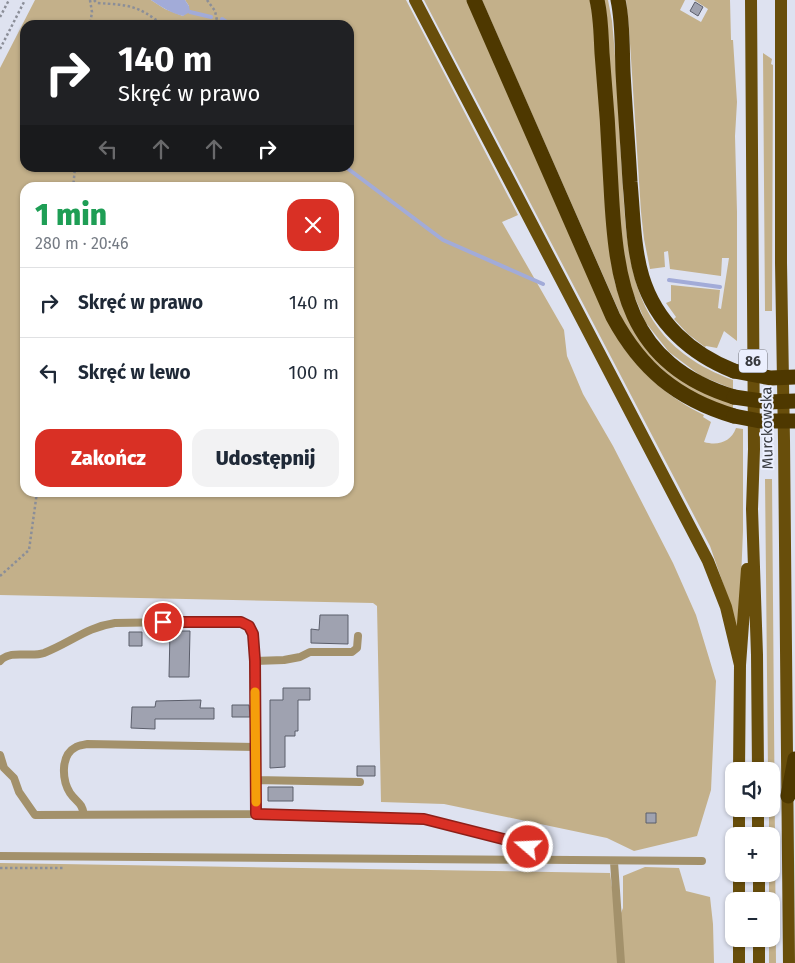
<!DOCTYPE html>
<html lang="pl">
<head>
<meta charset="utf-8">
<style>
  :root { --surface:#fff; --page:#f2f2f3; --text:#1f2937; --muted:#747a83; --line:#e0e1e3; --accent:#d93025 }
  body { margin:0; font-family:"Fira Sans",sans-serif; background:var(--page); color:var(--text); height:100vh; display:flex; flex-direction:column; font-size:19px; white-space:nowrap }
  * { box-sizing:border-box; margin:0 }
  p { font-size:16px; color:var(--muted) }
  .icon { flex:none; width:28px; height:28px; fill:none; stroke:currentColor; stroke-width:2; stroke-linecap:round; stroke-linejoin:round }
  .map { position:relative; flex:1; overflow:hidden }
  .details { position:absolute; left:20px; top:182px; width:334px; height:315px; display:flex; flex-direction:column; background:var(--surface); border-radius:15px; box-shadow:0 1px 4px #0004 }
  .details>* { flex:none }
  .top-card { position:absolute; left:20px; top:20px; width:334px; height:152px; border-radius:15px; box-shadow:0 1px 4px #0004; background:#202124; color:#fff; overflow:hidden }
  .fabs { position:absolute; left:725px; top:762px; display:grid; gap:10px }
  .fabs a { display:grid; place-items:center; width:55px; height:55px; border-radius:10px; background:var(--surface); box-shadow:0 1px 4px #0004; font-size:25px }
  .pin { position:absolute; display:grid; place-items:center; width:42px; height:42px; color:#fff; margin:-21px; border:2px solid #fff; border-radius:50%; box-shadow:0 1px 5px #0007 }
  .me { position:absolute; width:55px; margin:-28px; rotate:289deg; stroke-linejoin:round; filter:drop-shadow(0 0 4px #0008) }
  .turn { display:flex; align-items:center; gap:18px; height:105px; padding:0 15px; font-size:22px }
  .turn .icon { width:65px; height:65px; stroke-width:2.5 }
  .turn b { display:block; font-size:35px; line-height:42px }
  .lanes { display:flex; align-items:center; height:48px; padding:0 15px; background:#0003; justify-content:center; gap:25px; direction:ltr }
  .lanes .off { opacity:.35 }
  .round { display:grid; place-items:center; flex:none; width:52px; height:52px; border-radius:15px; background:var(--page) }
  .headline { display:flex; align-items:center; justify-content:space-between; height:85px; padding:0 15px }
  h1 { font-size:30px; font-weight:800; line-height:38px; color:#1e9e55 }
  .action { display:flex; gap:10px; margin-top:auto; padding:10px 15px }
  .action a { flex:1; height:58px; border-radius:15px; background:var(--accent); color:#fff; font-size:20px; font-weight:800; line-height:58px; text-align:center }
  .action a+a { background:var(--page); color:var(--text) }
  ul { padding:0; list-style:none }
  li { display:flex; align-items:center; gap:15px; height:70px; padding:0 15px; border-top:1px solid var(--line) }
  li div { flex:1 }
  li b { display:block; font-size:19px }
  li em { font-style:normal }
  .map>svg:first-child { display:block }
</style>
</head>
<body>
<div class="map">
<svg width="795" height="963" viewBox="0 0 795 963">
  <rect width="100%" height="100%" fill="#dee2f0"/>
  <!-- green -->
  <path fill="#c3b08a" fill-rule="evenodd" d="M35,0H151L165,9L183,16L189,6L185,0H406L518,215L502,222L564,330L567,356L583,394L613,446L673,563L696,615L716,681L711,790L697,836L634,851L607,838L444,804L381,802L377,606L373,603L0,595V68ZM25,25H349V168H25ZM25,188H349V492H25Z
    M424,0H468L621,344C643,376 670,398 704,415L703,417L711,422L704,442C718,446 731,442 736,428L743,429V531L739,627L737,630L726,592L710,546Z
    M482,0H590L593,18L610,254L615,283L622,305L636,332L733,403V410L683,388L643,352L624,323Z
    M604,0H608L612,21C617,72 619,122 622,173C628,268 631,342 733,380V389L701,376L669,352L646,323L629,284L621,237Z
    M626,0H685L680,10L701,22L708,9L694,0H730L731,40H733L737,102L735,136L737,212V341L724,331L717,348L706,346L705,347L688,334L674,319L676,317L666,303L671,301V285L720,290L718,308L721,309L729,258H722L721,276L670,269L668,251L664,252L665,267L650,269L644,239L641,212L629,28Z
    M763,53L772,59L771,64L773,65L772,311H765Z
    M765,479H772L776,963H769V939H771V901H769V874H771V836H769V809H771V771H768Z
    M0,863L610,873L617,923L623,908V876L645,867L679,868L686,891L710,897L713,924L714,963H0Z"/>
  <!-- water -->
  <path fill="#a2abd8" d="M151,0H185L189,6L190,12L183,16C171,13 161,7 151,0Z"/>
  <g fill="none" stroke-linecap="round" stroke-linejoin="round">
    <!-- stream -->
    <path stroke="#a2abd8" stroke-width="4" d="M190,12L211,17
      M222,19L231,25
      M347,168L443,240L543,284
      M669,280L720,287"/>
  </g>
  <!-- building -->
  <path fill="#9fa2b0" stroke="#5b5e6b" d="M695,2L703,7L698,16L690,11Z
    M320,615H348V644L311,643V629L319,630Z
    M170,631H190L189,677H169Z
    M129,632H142V646H129Z
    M283,688H310V700H298V731H295V736H285V767L270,768V700H283Z
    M201,700L200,708H214V719H155V729L131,728L132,707H155L156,701Z
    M232,705H249L250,717H232Z
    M357,766H375V776H357Z
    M268,787H293V801H268Z
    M646,813H656V823H646Z"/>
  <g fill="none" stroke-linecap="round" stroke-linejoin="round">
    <!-- path -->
    <path stroke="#8b8e98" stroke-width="2.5" stroke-dasharray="2.5 2.5" stroke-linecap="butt" d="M90,0L92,12L90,25
      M94,0L97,3C129,5 137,5 163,25
      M207,0L215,11L218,25
      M0,17L9,0
      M0,49L25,0
      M73,188L75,168
      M0,576L29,550L37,492
      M0,868H63"/>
    <!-- lane -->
    <path stroke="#a3916b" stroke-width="8" d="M0,661C11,649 30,658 44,653C70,643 87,627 115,623L232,621C238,621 246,622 250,627C259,639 256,788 256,814
      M255,661L284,660L300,657L310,652H352L357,648L358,636
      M0,755L4,768L14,778L19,792L35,815L256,814L406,818L424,819L515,842L528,847L532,859
      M255,780L360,782
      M84,815C82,802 77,803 70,793C62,780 60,755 76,747C79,745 84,745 87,744L255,747
      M0,856L702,861
      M614,862L621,963"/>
    <!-- primary -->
    <path stroke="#684e0b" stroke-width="12" d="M415,0L708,561L726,607L740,665
      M751,0L754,449L752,509L757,655L758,771
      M781,0V263L784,440L789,963
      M739,771L740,665L747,569
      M758,809V836
      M739,836V809
      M759,874V901
      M739,901V874
      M739,939V963
      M759,939V963"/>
    <!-- highway -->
    <path stroke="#4e3800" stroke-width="15" d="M474,0L613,317C641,369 677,399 734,416
      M597,0C601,17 601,35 602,53C606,97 609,141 611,186C616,283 626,364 734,397
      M618,0C623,23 622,48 623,72C625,109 628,146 630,182C633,213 633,247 642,277C656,323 691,354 734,371
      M788,796L795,759"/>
    <!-- highway-bridge -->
    <path stroke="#4e3800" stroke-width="15" d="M734,371L771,378L795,377
      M734,397L768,402L795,401
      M734,416L760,421H795"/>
  </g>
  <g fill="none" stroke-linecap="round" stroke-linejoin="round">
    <defs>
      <path id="route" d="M163,622H241L249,626L253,634L255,661L256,814L424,819L515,842L528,847"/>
    </defs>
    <!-- route casing -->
    <use href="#route" stroke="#8d1f18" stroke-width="12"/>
    <!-- route -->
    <use href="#route" stroke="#d93025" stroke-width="9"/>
    <!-- slow -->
    <path stroke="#f59e0b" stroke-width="9" d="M255,692L256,802"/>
  </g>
  <g text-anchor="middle" stroke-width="4" stroke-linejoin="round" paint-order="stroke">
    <!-- shield labels -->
    <rect fill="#ebeffe" stroke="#6e7078" stroke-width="1" x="739" y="349.5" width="28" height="23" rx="4"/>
    <g font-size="14" font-weight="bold" fill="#383a3f">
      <text x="753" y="366">86</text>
    </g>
    <!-- street labels -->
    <g font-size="15" fill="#383a3f" stroke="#ebeffe">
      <text transform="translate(767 428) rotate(-91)" y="5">Murckowska</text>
    </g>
  </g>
</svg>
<div class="fabs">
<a><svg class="icon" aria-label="sound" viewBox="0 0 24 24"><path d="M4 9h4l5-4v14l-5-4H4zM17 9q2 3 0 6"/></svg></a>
<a>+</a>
<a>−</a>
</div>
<div class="pin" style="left:163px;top:622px;background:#d93025"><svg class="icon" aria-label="arrive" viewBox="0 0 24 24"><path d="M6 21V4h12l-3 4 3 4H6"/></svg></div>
<svg class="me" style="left:528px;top:847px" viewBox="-20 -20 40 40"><circle r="17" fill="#d93025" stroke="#fff" stroke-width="3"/><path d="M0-11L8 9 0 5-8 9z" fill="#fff"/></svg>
<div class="top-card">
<div class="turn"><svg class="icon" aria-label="right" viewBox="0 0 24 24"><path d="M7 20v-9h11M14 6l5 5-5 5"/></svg><div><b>140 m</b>Skręć w prawo</div></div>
<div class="lanes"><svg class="icon off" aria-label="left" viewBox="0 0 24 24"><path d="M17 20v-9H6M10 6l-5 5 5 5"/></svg><svg class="icon off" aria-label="ahead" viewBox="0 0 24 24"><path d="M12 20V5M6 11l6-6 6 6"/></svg><svg class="icon off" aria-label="ahead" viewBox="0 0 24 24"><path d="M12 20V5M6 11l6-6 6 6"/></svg><svg class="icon" aria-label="right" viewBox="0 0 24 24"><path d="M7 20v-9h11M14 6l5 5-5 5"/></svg></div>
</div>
<section class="details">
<div class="headline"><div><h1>1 min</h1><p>280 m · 20:46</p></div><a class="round" style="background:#d93025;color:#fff"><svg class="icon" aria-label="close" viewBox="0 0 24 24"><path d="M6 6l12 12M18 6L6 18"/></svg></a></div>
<ul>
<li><svg class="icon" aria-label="right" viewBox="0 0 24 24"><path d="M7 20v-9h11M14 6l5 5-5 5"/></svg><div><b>Skręć w prawo</b></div><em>140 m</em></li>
<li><svg class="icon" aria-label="left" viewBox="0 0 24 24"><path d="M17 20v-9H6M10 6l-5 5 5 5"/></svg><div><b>Skręć w lewo</b></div><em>100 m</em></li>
</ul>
<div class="action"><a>Zakończ</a><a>Udostępnij</a></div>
</section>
</div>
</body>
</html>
